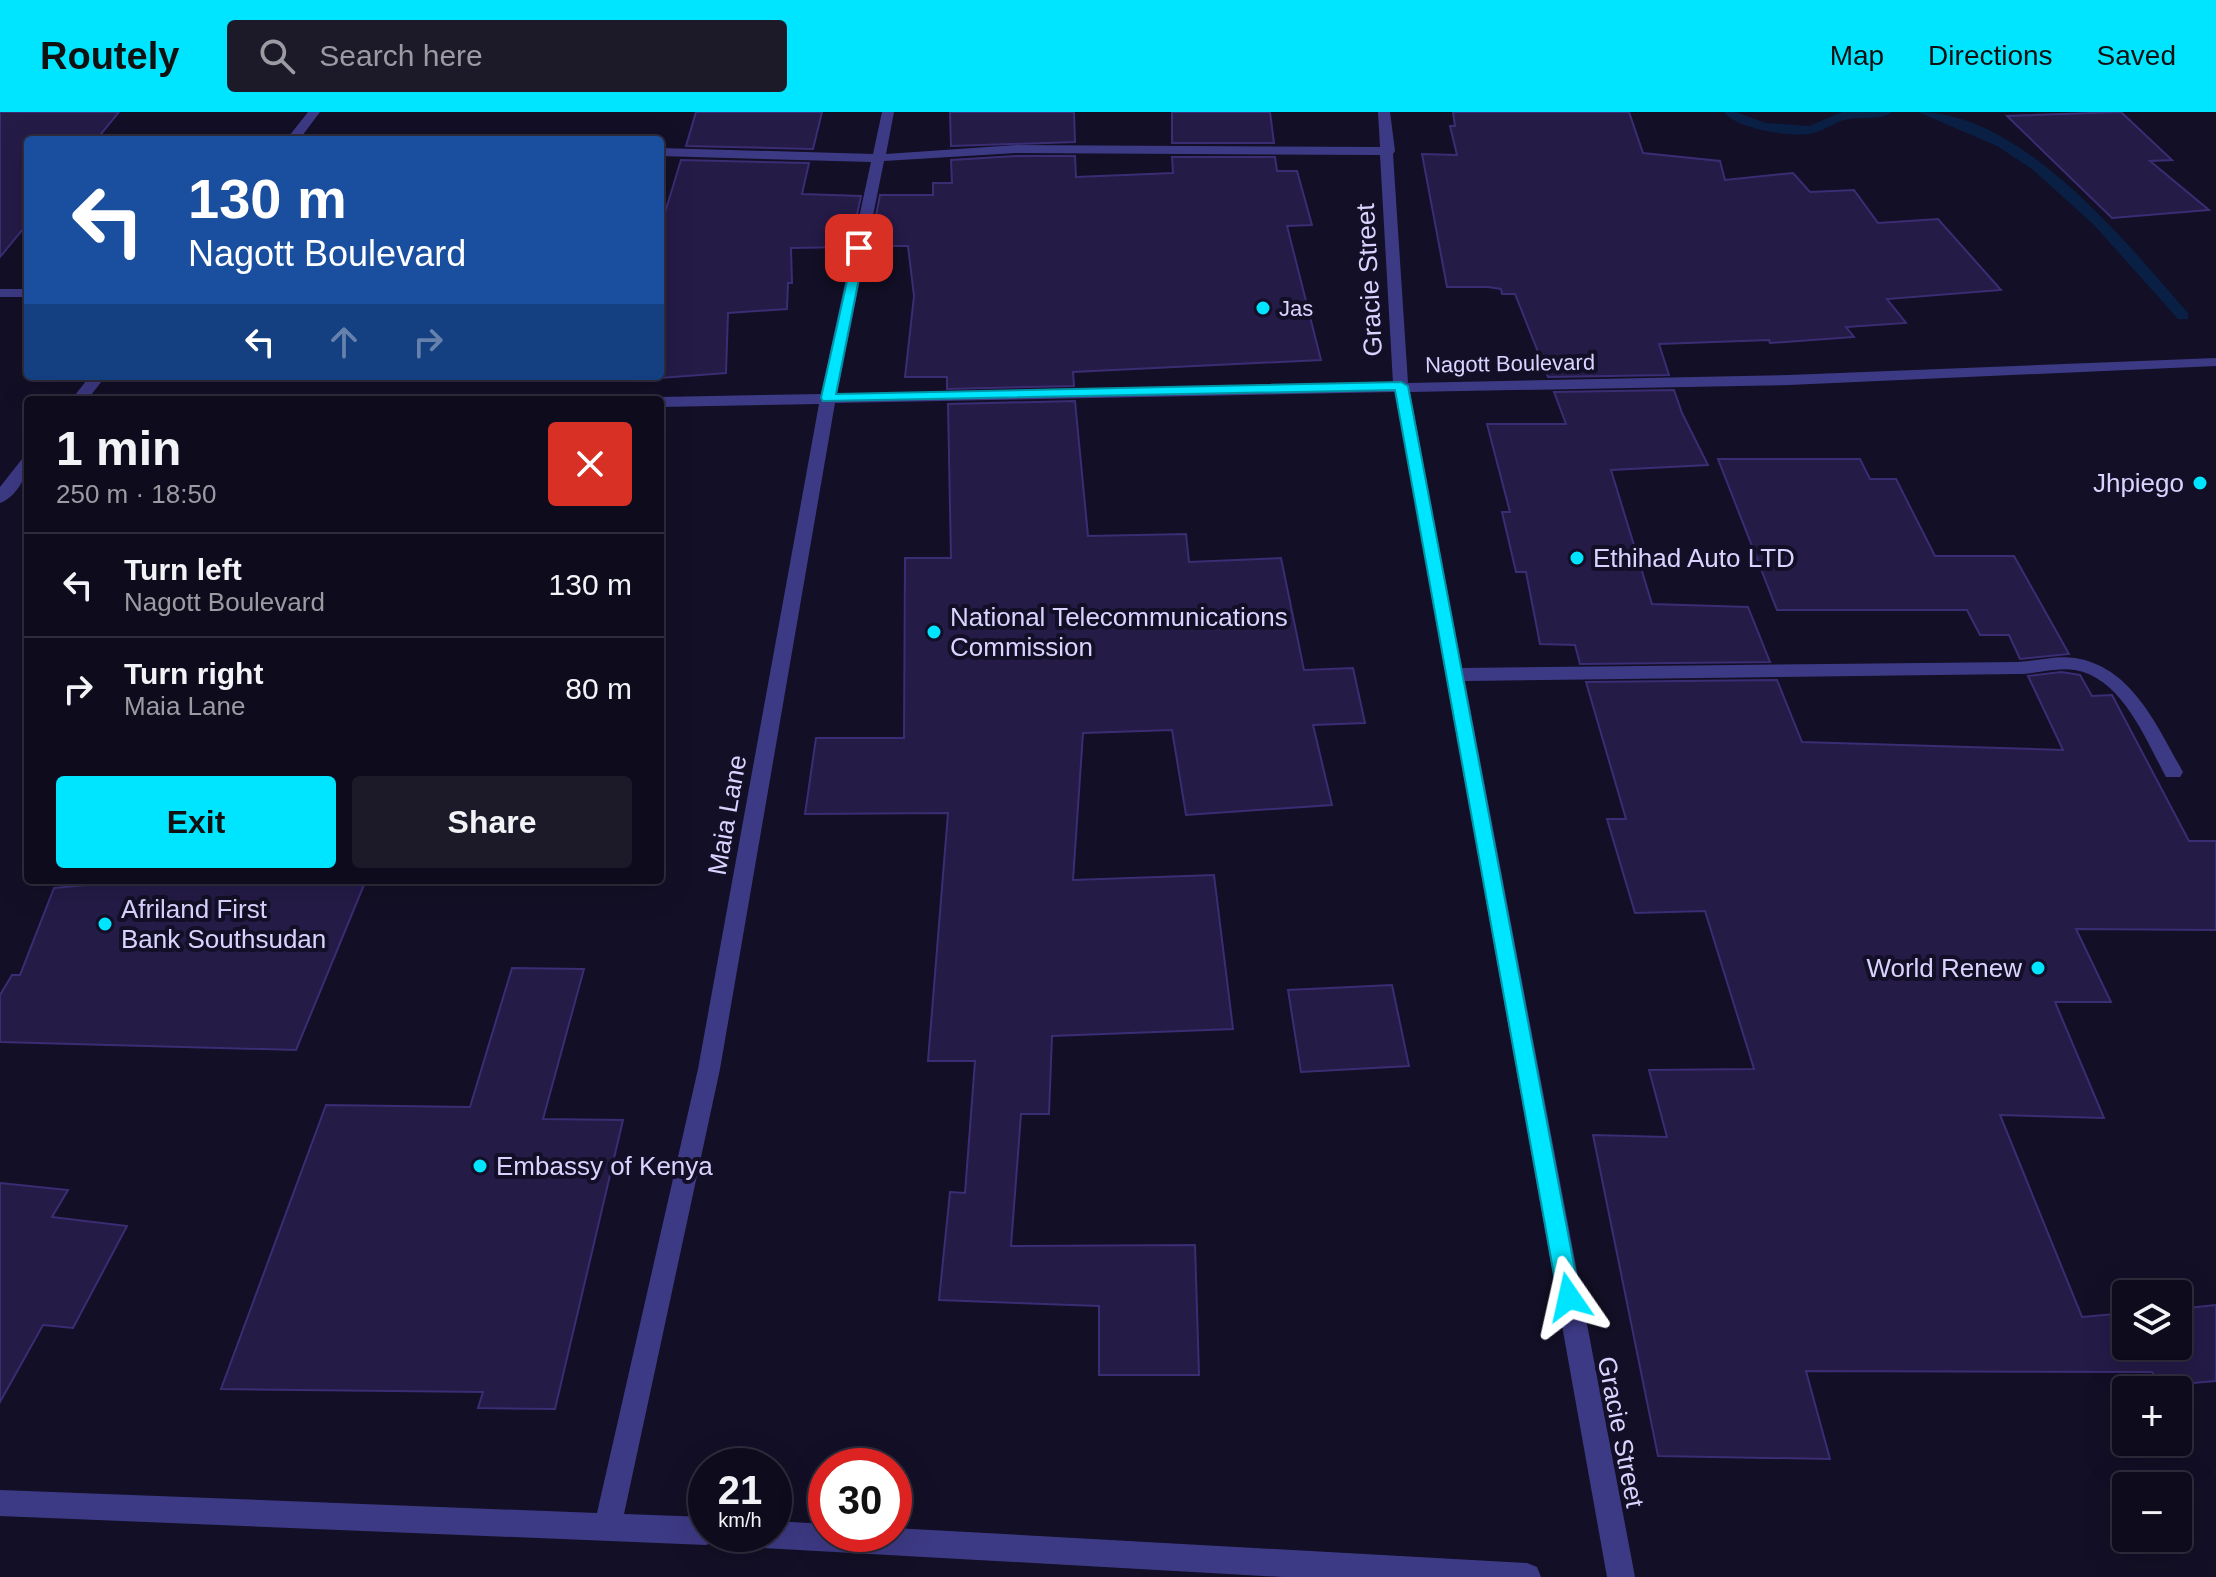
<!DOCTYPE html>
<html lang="en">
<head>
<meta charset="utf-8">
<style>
  :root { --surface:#0e0b1c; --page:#1c1929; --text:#f1f3f6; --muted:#9b9ba3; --line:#2e2b3b; --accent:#00e5ff }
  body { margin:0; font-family:Arial,sans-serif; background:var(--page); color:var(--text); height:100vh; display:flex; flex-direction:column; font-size:30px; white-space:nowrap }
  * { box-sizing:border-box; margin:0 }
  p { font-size:26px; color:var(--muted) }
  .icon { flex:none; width:44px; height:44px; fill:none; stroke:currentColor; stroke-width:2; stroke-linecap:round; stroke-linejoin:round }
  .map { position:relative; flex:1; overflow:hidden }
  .details { position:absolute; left:24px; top:284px; width:640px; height:488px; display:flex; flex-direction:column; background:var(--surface); border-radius:8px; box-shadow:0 8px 32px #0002,0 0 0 2px var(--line) }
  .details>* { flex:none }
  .guide { position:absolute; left:24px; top:24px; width:640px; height:244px; border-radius:8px; box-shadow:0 8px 32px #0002,0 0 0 2px var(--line); background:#1a4fa0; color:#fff; overflow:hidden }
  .fabs { position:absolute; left:2112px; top:1168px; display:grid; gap:16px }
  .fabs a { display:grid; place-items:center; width:80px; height:80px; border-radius:8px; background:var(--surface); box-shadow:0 8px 32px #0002,0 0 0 2px var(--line); font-size:40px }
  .speed { position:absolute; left:688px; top:1336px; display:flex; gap:16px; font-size:40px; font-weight:700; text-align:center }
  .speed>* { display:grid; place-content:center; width:104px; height:104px; border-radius:50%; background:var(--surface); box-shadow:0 8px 32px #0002,0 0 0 2px var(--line); line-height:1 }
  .speed small { font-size:20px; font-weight:400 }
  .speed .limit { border:12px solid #d22; background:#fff; color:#111 }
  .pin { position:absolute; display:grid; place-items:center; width:68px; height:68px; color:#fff; margin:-34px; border-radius:16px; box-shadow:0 4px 12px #0006 }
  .me { position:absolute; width:88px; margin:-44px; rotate:349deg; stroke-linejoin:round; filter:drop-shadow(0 0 6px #0008) }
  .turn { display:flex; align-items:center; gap:28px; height:168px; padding:0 32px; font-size:36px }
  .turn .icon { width:104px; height:104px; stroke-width:2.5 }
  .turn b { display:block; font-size:56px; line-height:68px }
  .lanes { display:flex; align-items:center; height:76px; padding:0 32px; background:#0003; justify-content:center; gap:40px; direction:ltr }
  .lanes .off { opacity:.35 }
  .round { display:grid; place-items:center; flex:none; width:84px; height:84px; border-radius:8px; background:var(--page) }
  .headline { display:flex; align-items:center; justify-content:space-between; height:136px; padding:0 32px }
  h1 { font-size:48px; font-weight:700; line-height:60px }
  .cta { display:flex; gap:16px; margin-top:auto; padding:16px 32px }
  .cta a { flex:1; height:92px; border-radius:8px; background:var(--accent); color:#111; font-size:32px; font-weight:700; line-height:92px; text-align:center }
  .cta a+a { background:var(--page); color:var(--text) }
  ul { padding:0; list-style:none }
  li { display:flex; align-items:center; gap:24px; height:104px; padding:0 32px; border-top:2px solid var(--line) }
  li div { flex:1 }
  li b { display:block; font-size:30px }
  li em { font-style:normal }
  header { display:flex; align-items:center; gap:48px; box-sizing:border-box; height:112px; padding:0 40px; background:var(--accent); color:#111 }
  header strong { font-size:38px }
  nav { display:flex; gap:44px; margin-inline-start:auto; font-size:28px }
  .search { width:560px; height:72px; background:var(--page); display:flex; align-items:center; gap:20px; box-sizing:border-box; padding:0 28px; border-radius:8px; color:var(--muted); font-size:30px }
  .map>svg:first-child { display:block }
</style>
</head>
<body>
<header>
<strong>Routely</strong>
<div class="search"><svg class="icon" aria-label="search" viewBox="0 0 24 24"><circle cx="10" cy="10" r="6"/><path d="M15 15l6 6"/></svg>Search here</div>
<nav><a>Map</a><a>Directions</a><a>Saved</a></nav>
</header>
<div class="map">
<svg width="2216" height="1465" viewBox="0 0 2216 1465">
  <rect width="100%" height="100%" fill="#130f26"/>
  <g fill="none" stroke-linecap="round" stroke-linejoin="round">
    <!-- stream -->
    <path fill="#0a1f44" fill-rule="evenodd" d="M1724,0H1736L1766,11L1809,14L1842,0H1892C1881,8 1863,5 1849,7C1836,9 1826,18 1814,21C1793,26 1735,17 1724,0Z
      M1918,0C2022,0 2125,129 2188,201V207H2178L2094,113L2032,57L1997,34Z"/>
  </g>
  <!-- building -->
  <path fill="#241b47" stroke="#3b2d73" stroke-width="2" d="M0,0H119L96,28H28V111L0,145Z
    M696,0H822L813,37L686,34Z
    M950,0H1074L1075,30L951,34Z
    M1172,0H1270L1274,31H1172Z
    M1453,0H1629L1643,41L1720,49L1725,68L1793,61L1810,80L1854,78L1878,111L1938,107L2001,178L1887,187L1906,211L1846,215L1854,225L1770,231L1769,228L1659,232L1669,263L1548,265L1515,182H1502L1501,177L1488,175H1447L1422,42L1457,43L1450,14H1455Z
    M2121,0L2172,48L2150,49L2209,98L2112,106L2007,4Z
    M1016,44H1075L1076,65L1173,61L1172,45H1275L1277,59H1297L1312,113L1287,114L1321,248L1073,260L1074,274L947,277V265H905L914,184L908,134H870L880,83H933V71H952L951,48Z
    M681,48L809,51L802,82L861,84L850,135L791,136L792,171H788L787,197L728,201L726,261L660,266V117Z
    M1674,278L1682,301L1708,353L1611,358L1652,492L1748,495L1770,550L1580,552L1575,533L1540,532L1526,460H1516L1502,400H1510L1487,312H1566L1554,280Z
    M1075,289L1088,424L1186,422L1189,450L1281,446L1304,558L1353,556L1365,611L1313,613L1332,693L1186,703L1172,618L1083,621L1073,768L1214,763L1233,917L1052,924L1049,1002H1021L1011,1134L1195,1133L1199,1263H1099V1194L939,1188L950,1080L965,1081L975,949H928L948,701L805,702L816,626H904L905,446H951L948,292Z
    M1718,347H1860L1870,367H1896L1935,444H2014L2069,542L2020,547L2009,523H1980L1967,498H1777Z
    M2061,560L2080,563L2092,584L2112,583L2189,729H2216V818L2076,817L2111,890H2055L2104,1006L2000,1003L2082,1205L2126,1201V1234H2178V1197L2216,1193V1269L2160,1274L2152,1260L1806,1259L1830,1347L1658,1344L1593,1023L1667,1025L1649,958L1754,957L1705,799L1635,801L1607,707H1626L1586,570L1777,568L1802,630L2063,638L2028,564Z
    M141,768H366L296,938L0,930V883L12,863H20L54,776Z
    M512,856L584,857L543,1007L623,1008L555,1297L478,1296L483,1280L221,1277L326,993L470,995Z
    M1392,873L1409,954L1301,960L1288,878Z
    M0,1071L68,1078L52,1105L127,1114L73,1216L43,1213L0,1290Z"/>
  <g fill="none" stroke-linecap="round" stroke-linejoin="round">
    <!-- minor -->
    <path fill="#3d3a85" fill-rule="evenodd" d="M308,0H320L299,28H286Z
      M882,0H894L886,42L1016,33L1380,35L1378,0H1390L1395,39L1393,42L1408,271L1789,263L2216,246V254L1789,273L1410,280L1462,556L2018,550C2036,549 2056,543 2075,546C2132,555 2157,614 2183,660L2180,665H2166C2146,628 2122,566 2075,558C2056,555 2036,562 2018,562L1465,569L1635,1465H1607L1395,280L835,291L720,957L624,1402L706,1405V1422H718L716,1429L706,1433L0,1404V1378L597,1401L698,957L819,292L660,295V288H654L660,285L821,282L871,50L660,44V36L873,42ZM1016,41L1380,43L1393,271L837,282L884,49Z
      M0,177H28V185H0Z
      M90,264H106L87,288H71Z
      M28,346C28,363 17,385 0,391V375L22,347Z
      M774,1409L826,1412V1422H894V1416L1527,1451L1537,1455L1541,1465H1283L763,1436L753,1432L749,1422H774Z"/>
  </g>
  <!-- route -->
  <path fill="#00e5ff" stroke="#0095a6" stroke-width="2" d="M855,133L865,136L836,282L1401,270L1408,274L1580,1185L1577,1193L1569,1196L1561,1193L1558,1185L1395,278L823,289L821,286Z"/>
  <!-- markers -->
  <g fill="#00e5ff" stroke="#130f26" stroke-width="3">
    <circle cx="1263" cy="196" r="8"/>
    <circle cx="2200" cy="371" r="8"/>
    <circle cx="1577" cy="446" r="8"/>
    <circle cx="934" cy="520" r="8"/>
    <circle cx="105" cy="812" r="8"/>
    <circle cx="2038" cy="856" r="8"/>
    <circle cx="480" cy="1054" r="8"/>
  </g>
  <g text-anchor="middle" stroke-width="8" stroke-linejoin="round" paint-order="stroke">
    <!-- far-poi labels -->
    <g font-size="22" fill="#d9d4ff" stroke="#130f26" text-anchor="start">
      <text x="1279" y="204">Jas</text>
    </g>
    <!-- far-street labels -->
    <g font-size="22" fill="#d9d4ff" stroke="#130f26">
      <text transform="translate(1510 251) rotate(-1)" y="8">Nagott Boulevard</text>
    </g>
    <!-- street labels -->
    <g font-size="26" fill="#d9d4ff" stroke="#130f26">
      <text transform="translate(1369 168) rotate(-93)" y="9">Gracie Street</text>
      <text transform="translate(727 703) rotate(-80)" y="9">Maia Lane</text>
      <text transform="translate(1621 1320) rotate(79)" y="9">Gracie Street</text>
    </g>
    <!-- poi labels -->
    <g font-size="26" fill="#d9d4ff" stroke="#130f26" text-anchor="start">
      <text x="2184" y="380" text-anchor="end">Jhpiego</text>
      <text x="1593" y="455">Ethihad Auto LTD</text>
      <text x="950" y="514">National Telecommunications<tspan x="950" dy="30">Commission</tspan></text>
      <text x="121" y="806">Afriland First<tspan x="121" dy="30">Bank Southsudan</tspan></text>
      <text x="2022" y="865" text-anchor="end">World Renew</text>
      <text x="496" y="1063">Embassy of Kenya</text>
    </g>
  </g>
</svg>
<div class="fabs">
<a><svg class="icon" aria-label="layers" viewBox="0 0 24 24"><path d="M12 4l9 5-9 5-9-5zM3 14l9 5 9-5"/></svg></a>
<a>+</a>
<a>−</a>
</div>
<div class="speed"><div>21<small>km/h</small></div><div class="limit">30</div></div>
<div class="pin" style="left:859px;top:136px;background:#d93025"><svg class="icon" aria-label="arrive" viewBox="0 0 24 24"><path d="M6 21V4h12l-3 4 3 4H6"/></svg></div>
<svg class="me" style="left:1569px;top:1185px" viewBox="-20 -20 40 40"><path d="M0-17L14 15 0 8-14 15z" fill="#00e5ff" stroke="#fff" stroke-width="4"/></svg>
<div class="guide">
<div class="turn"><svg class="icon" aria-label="left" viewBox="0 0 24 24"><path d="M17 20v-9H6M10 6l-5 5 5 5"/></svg><div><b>130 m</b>Nagott Boulevard</div></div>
<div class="lanes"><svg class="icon" aria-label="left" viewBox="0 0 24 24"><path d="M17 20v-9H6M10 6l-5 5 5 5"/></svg><svg class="icon off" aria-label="ahead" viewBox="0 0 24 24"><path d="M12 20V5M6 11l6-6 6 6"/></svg><svg class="icon off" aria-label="right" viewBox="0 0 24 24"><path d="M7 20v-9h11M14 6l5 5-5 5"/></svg></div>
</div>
<section class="details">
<div class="headline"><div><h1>1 min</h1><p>250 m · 18:50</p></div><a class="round" style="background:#d93025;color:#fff"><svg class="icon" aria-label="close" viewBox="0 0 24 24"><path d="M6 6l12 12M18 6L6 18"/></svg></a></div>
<ul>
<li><svg class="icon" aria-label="left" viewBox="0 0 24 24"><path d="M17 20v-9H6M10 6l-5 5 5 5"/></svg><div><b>Turn left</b><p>Nagott Boulevard</p></div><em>130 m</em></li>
<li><svg class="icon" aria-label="right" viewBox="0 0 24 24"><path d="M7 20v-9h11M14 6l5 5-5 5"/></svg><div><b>Turn right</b><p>Maia Lane</p></div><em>80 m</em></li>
</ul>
<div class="cta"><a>Exit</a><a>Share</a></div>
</section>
</div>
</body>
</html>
